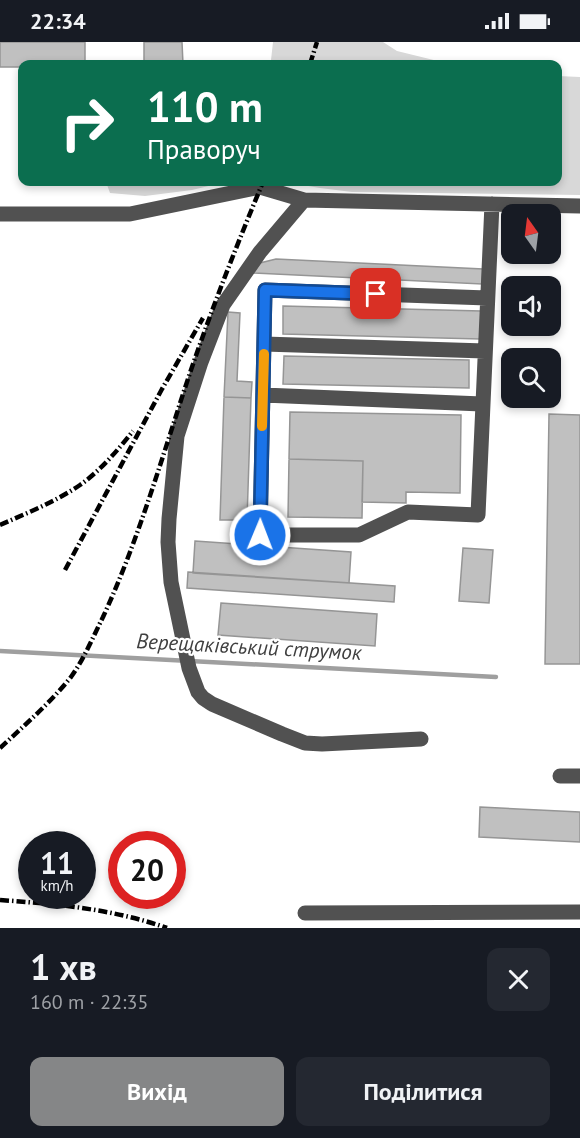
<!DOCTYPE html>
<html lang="uk">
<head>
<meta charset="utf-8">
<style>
  :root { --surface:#171b24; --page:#242831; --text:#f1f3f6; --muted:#9ea1a6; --accent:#858687 }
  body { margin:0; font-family:"PT Sans",sans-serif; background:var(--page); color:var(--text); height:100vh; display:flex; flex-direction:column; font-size:22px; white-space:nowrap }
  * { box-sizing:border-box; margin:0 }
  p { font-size:20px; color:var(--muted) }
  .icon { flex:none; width:33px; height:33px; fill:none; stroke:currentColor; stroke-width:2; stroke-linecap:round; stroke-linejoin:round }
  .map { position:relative; height:886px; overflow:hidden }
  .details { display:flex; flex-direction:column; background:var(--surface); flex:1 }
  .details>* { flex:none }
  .top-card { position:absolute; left:18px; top:18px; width:544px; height:126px; border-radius:12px; box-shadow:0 3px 9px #0003; background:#0b6e4f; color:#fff; overflow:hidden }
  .needle { width:39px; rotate:346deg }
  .fabs { position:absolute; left:501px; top:162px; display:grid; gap:12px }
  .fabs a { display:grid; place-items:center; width:60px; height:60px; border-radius:12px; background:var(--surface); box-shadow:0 3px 9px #0003; font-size:30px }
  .speed { position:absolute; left:18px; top:789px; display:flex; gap:12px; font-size:30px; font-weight:700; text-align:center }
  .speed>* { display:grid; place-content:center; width:78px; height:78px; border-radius:50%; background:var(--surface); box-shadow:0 3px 9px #0003; line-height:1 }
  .speed small { font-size:15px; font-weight:400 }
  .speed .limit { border:9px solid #d22; background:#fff; color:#111 }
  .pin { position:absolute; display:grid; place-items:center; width:51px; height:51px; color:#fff; margin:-26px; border-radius:12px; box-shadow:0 3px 9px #0006 }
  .me { position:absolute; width:66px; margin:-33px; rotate:1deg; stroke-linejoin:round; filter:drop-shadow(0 0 4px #0008) }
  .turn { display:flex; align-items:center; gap:21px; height:126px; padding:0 30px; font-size:27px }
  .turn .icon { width:78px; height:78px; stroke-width:2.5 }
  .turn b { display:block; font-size:42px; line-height:51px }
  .round { display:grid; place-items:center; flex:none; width:63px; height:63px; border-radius:12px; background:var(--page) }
  .head { display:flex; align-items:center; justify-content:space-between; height:102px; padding:0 30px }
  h1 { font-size:36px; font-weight:700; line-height:45px }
  .cta { display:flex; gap:12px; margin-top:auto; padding:12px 30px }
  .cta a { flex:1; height:69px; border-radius:12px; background:var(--accent); color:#fff; font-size:24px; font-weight:700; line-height:69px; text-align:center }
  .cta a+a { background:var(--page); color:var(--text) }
  .status { display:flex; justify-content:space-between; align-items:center; height:42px; padding:0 30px; background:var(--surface); direction:ltr }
  .status svg { height:16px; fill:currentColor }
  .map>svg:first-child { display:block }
</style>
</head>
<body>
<div class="status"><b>22:34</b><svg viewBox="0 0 49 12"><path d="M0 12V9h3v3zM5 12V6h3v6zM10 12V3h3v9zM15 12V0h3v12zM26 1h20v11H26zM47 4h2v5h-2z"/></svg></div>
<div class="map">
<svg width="580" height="886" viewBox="0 0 580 886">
  <rect width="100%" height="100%" fill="#fff"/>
  <!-- green -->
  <path fill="#d8d8d8" d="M273,0H383L397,9L450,22H266L271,18Z
    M558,34L580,35V153L352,150L320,146L285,140H558Z
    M106,140H225L192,148L145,154L110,151Z"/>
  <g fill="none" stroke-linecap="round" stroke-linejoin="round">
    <!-- stream -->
    <path stroke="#9f9f9f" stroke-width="4.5" d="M0,609L496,635"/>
  </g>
  <!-- building -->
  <path fill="#c0c0c0" stroke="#959595" stroke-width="1.5" d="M0,0H85V22H22V25H0Z
    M144,0H182L183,22H144Z
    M276,217L483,227L482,242L253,231L260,221Z
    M283,264L481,269L480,297L283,292Z
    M228,270L240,271L237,339L252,340L251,356L224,355Z
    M284,314L469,318V346L283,342Z
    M224,355L251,356L247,478H220Z
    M290,370L461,373L460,451L406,450V461L362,460L363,419L289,417Z
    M549,372L580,373V622H545Z
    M289,417L363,419L362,476L288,475Z
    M195,499L351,510L349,541L193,531Z
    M463,506L493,508L489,561L459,559Z
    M188,530L395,544L394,560L187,546Z
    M221,561L377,572L375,604L218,593Z
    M480,765L580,770V800L479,795Z"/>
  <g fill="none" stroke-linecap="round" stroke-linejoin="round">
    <!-- minor -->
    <path stroke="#515151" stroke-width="15" d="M304,158L260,210L223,263L201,320L177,394L169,477L168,500L171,540L189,626L198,650L203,656L212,662L282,692L305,701L322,702L421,697
      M0,172H130L260,145L304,158L580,164
      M487,256L265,248L260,493H359L408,470L478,473L492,162
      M264,302L485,309
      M263,353L482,362
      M560,734H580
      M305,871L580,870"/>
    <!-- rail -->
    <path stroke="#000" stroke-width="4.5" stroke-dasharray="9 3 1.5 3" stroke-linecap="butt" d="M310,22L317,0
      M0,483C27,471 55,460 80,443C100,429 118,408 133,389
      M65,528L162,347L203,276
      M0,706C25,683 50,661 71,635C84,617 93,595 103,575C133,510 154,442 176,374C201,294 231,217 263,140
      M0,858C57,862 113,867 167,886"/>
  </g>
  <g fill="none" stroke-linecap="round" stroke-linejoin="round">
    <defs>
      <path id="route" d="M260,493L265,248L376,252"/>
    </defs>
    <!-- route casing -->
    <use href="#route" stroke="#114b97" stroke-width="15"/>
    <!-- route -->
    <use href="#route" stroke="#1a73e8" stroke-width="10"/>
    <!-- slow -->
    <path stroke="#f59e0b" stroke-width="10" d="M262,384L264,312"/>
  </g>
  <g text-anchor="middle" stroke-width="4.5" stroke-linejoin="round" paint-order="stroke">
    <!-- water labels -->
    <g font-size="21" font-style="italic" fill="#404040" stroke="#fff">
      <text transform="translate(249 605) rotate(3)" y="7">Верещаківський струмок</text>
    </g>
  </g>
</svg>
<div class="fabs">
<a><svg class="needle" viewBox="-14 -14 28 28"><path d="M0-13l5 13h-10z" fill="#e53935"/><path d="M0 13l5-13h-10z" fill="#9ea1a6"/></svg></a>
<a><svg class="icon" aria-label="sound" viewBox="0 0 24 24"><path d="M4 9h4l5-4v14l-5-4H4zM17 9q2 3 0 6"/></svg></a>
<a><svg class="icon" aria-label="search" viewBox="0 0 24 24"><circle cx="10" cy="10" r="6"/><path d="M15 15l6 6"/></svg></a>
</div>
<div class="speed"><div>11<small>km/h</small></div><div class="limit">20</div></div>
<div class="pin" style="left:376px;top:252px;background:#d93025"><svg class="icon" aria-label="arrive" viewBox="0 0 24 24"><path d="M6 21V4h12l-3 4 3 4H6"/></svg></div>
<svg class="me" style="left:260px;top:493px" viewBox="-20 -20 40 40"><circle r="17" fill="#1a73e8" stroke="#fff" stroke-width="3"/><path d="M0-11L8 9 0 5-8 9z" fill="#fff"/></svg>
<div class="top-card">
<div class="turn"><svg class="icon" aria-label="right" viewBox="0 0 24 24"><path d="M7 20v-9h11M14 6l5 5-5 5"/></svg><div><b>110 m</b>Праворуч</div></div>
</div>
</div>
<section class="details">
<div class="head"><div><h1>1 хв</h1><p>160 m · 22:35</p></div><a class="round"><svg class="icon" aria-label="close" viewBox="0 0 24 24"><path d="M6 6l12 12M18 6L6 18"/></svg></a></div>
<div class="cta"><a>Вихід</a><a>Поділитися</a></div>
</section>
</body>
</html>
